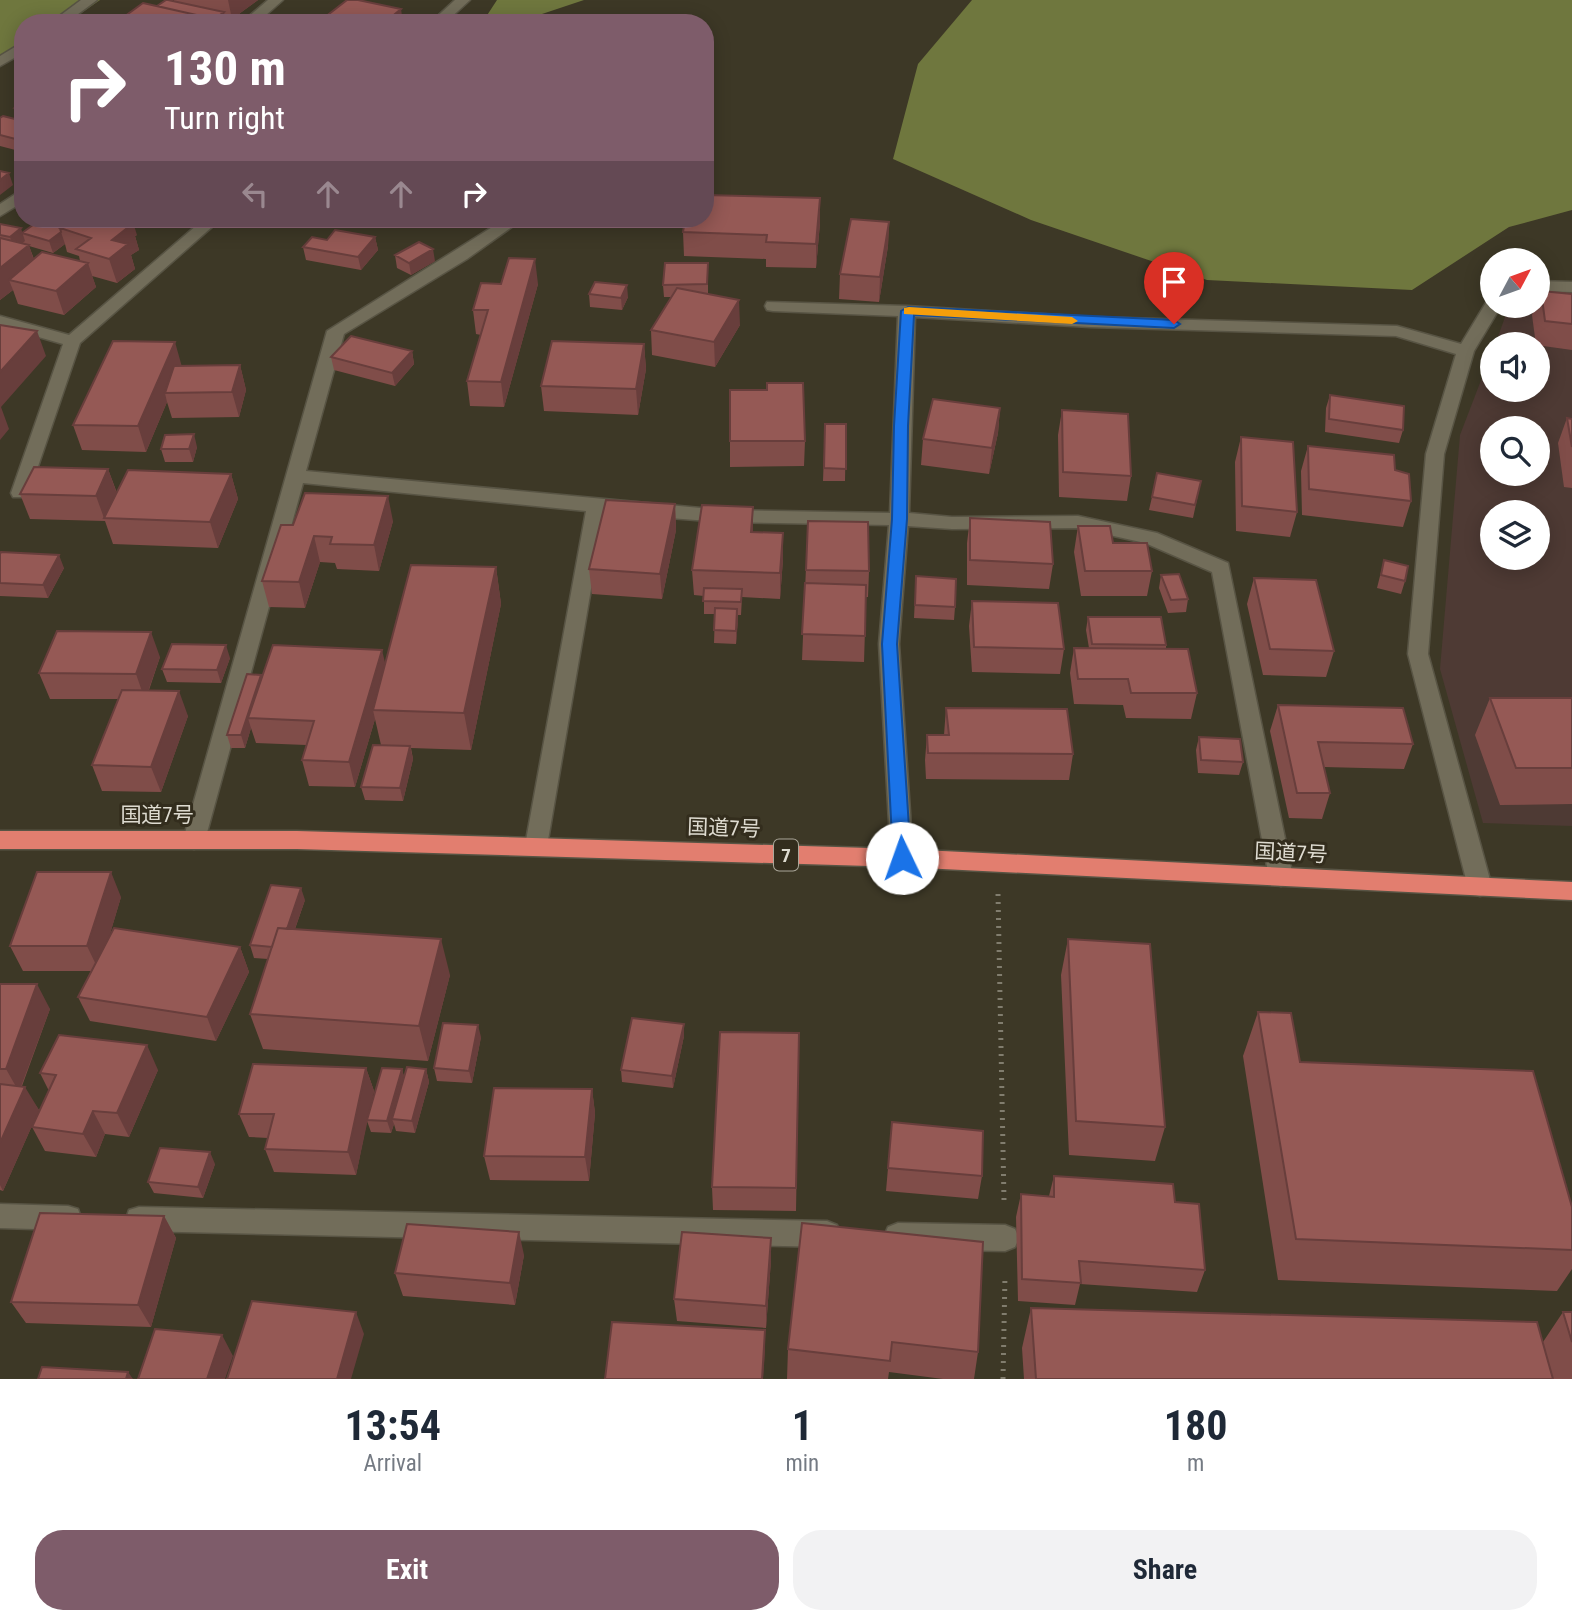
<!DOCTYPE html>
<html lang="en">
<head>
<meta charset="utf-8">
<style>
  :root { --surface:#fff; --page:#f2f2f3; --text:#1f2937; --muted:#747a83; --accent:#7e5c6a }
  body { margin:0; font-family:"Roboto Condensed","Noto Sans JP",sans-serif; background:var(--page); color:var(--text); height:100vh; display:flex; flex-direction:column; font-size:26px; white-space:nowrap }
  * { box-sizing:border-box; margin:0 }
  p { font-size:23px; color:var(--muted) }
  .icon { flex:none; width:38px; height:38px; fill:none; stroke:currentColor; stroke-width:2; stroke-linecap:round; stroke-linejoin:round }
  .map { position:relative; height:1379px; overflow:hidden }
  .panel { display:flex; flex-direction:column; background:var(--surface); flex:1 }
  .panel>* { flex:none }
  .top-card { position:absolute; left:14px; top:14px; width:700px; height:214px; border-radius:28px; box-shadow:0 4px 18px #0003; background:#7e5c6a; color:#fff; overflow:hidden }
  .needle { width:46px; rotate:49deg }
  .tools { position:absolute; left:1480px; top:248px; display:grid; gap:14px }
  .tools a { display:grid; place-items:center; width:70px; height:70px; border-radius:50%; background:var(--surface); box-shadow:0 4px 18px #0003; font-size:35px }
  .pin { position:absolute; display:grid; place-items:center; width:60px; height:60px; color:#fff; margin:-72px -30px; border-radius:50% 50% 50% 0; rotate:-45deg; box-shadow:0 0 7px #0007 }
  .pin .icon { rotate:45deg }
  .me { position:absolute; width:77px; margin:-38px; rotate:357deg; stroke-linejoin:round; filter:drop-shadow(0 0 5px #0008) }
  .turn { display:flex; align-items:center; gap:24px; height:147px; padding:0 35px; font-size:32px }
  .turn .icon { width:91px; height:91px; stroke-width:2.5 }
  .turn b { display:block; font-size:49px; line-height:60px }
  .lanes { display:flex; align-items:center; height:66px; padding:0 35px; background:#0003; justify-content:center; gap:35px; direction:ltr }
  .lanes .off { opacity:.35 }
  .eta { display:flex; justify-content:space-evenly; align-items:center; height:119px; text-align:center }
  .eta b { font-size:42px; font-weight:700; line-height:49px }
  .primary-button { display:flex; gap:14px; margin-top:auto; padding:14px 35px }
  .primary-button a { flex:1; height:80px; border-radius:28px; background:var(--accent); color:#fff; font-size:28px; font-weight:700; line-height:80px; text-align:center }
  .primary-button a+a { background:var(--page); color:var(--text) }
  .map>svg:first-child { display:block }
</style>
</head>
<body>
<div class="map">
<svg width="1572" height="1379" viewBox="0 0 1572 1379">
  <rect width="100%" height="100%" fill="#3d3826"/>
  <!-- industrial -->
  <path fill="#4e3a34" fill-rule="evenodd" d="M1509,306L1572,307V826L1483,823L1440,669L1460,435L1493,349V390H1538V345H1495ZM1493,429H1538V474H1493ZM1493,513H1538V558H1493Z"/>
  <!-- forest -->
  <path fill="#6f773e" d="M0,0H100L67,23H23V50L0,63Z
    M497,0H584L515,23H482Z
    M972,0H1572V210L1509,227L1412,290L1207,280L1031,220L893,159L918,64Z"/>
  <g fill="none" stroke-linecap="round" stroke-linejoin="round">
    <defs>
      <path id="minor" d="M81,0H97L66,23H50Z
        M268,0H283L257,23H241Z
        M455,0H470L445,23H430Z
        M23,42V53L0,66V56Z
        M23,189V202L0,216V204Z
        M204,219H221L80,343L29,493L27,497H13L11,493L63,344L0,326V316L69,335Z
        M505,219H523L467,259L344,334L306,471L722,510L890,513L898,316L773,311L767,310L765,306L767,302L907,306L1090,317L1397,326L1461,344L1487,301L1493,300V306H1501L1474,351L1444,454L1428,654L1492,887L1488,894L1480,896L1472,894L1468,887L1408,654L1426,454L1456,354L1396,336L1090,327L915,317L909,513L952,517L1078,516L1157,533L1228,563L1293,877L1289,883L1281,886L1273,883L1269,877L1212,572L1145,543L1078,528L952,529L908,526L899,644L913,858L910,864L902,867L894,864L891,858L879,644L889,525L722,522L604,513L547,846L544,852L536,855L528,852L525,846L586,511L303,483L205,840L202,846L194,849L186,846L183,840L327,331Z
        M1538,281L1572,282V292L1538,291Z
        M0,1204L68,1206L78,1209L81,1218L78,1227L68,1230L0,1228Z
        M139,1207L827,1221L837,1225L841,1234L837,1243L827,1247L139,1231L129,1228L126,1219L129,1210Z
        M898,1223L1005,1225L1015,1229L1019,1238L1015,1247L1005,1251L898,1249L888,1245L884,1236L888,1227Z"/>
      <path id="highway" d="M0,831H297L902,849L1572,882V900L902,867L297,849H0Z"/>
    </defs>
    <!-- minor casing -->
    <use href="#minor" stroke="#585444" stroke-width="3"/>
    <!-- highway casing -->
    <use href="#highway" stroke="#585444" stroke-width="3"/>
    <!-- path -->
    <path stroke="#817d6e" stroke-width="5" stroke-dasharray="2 6" stroke-linecap="butt" d="M998,894L1004,1200
      M1003,1379L1005,1275"/>
    <!-- minor -->
    <use href="#minor" fill="#726d5a" fill-rule="evenodd"/>
    <!-- highway -->
    <use href="#highway" fill="#e27e6f" fill-rule="evenodd"/>
  </g>
  <!-- wall -->
  <path fill="#804d49" fill-rule="evenodd" d="M174,0H258L232,19L225,18L226,23H122L121,19L174,1Z
    M23,104V152L0,146V118L19,120L15,108Z
    M820,198V223L816,268L766,267V259L684,256L683,232Z
    M41,219L137,235L135,236L139,250L131,255L135,269L117,283L92,276L96,287L64,315L18,304L13,290L0,300V235L22,233ZM65,244L67,252L79,256L80,261L34,259L29,246L53,253Z
    M889,222L888,246L879,302L839,299L840,274Z
    M375,237L378,250L361,270L306,260L303,247L327,240Z
    M395,255L435,261L411,275L397,268Z
    M708,263V294L740,325L715,367L652,355L651,330L671,297H664L663,285Z
    M501,284H538L504,407L470,406L467,381L481,335L476,334L473,310Z
    M1541,291L1572,294V350L1536,345L1532,315L1535,306H1538V298Z
    M589,294L628,297L622,310L590,307Z
    M644,344L646,369L638,415L544,411L541,386Z
    M412,351L414,364L395,386L334,370L331,357Z
    M240,365L246,390L239,417L172,418L167,402L146,452L82,450L73,425L181,366Z
    M1330,395L1403,430L1399,443L1325,432L1326,408Z
    M1000,408L998,433L989,474L921,465L923,439Z
    M1062,410L1131,476L1127,501L1059,497L1058,435Z
    M1567,418L1572,419V488L1564,487L1558,443Z
    M825,424H846L845,481H823Z
    M1241,437L1297,512L1290,537L1236,531L1235,462Z
    M730,441H805L804,466L730,467Z
    M1308,446L1395,470L1411,501L1403,527L1302,515L1301,471Z
    M197,447L193,462H165L161,449Z
    M108,469L117,493L231,474L238,499L218,548L113,544L105,521L30,519L20,494Z
    M1201,481L1193,518L1149,510L1152,497Z
    M675,504L676,530L662,599L592,594L589,569Z
    M970,518L1053,564L1049,589L967,585V543Z
    M393,521L379,571L337,569L335,563L320,562L305,608L269,607L262,581L293,525Z
    M808,521L869,571L868,597H866L864,662L802,660Z
    M1078,526L1113,543L1152,571L1147,596H1081L1074,552Z
    M753,532L783,559L780,599L742,597L741,615H738L736,644L714,643L715,614H704V596L694,595L692,570Z
    M0,554L64,568L48,598L0,596Z
    M1384,560L1405,581L1401,594L1377,588Z
    M496,567L501,604L471,750L411,748L413,759L403,801L365,800L361,787L381,745L375,719L355,787L309,786L302,760L306,745L256,743L251,728L245,748H231L227,735L262,678L385,664Z
    M1161,575L1188,599L1186,612L1168,613L1159,588Z
    M916,576L955,607L954,620L914,618Z
    M1254,578L1334,651L1326,677L1263,675L1247,604Z
    M972,601L1064,649L1060,674L972,672L969,626Z
    M1088,617L1166,645V649L1197,693L1191,719L1126,718L1123,705L1074,704L1070,673L1074,648H1089L1086,630Z
    M160,657L149,690L188,716L161,792L102,791L92,765L118,699H50L39,673Z
    M230,658L221,683L167,682L162,669Z
    M1490,698H1572V804L1500,805L1475,735Z
    M1278,705L1413,744L1404,769L1324,767L1330,793L1322,819L1289,818L1270,731Z
    M946,708L1073,754L1069,780L926,779L925,760L927,735H944Z
    M1199,737L1243,762L1239,775L1198,773L1196,750Z
    M121,897L109,937L240,947L249,972L216,1041L90,1021L78,997L91,971H23L10,946Z
    M305,900L295,929L450,975L428,1061L263,1049L250,1014L268,959L254,958L250,945Z
    M1068,939L1165,1127L1155,1161L1069,1155L1061,975Z
    M0,984L50,1009L22,1086L39,1110L3,1191L0,1190Z
    M1258,1012L1300,1062L1572,1207V1269L1557,1291L1278,1280L1243,1056Z
    M799,1033L796,1211L713,1210L712,1187Z
    M684,1036L673,1088L622,1082L621,1070Z
    M481,1037L472,1083L437,1081L434,1068Z
    M366,1068L374,1091L370,1109L402,1069L404,1077L426,1069L429,1082L415,1133L396,1131L394,1124L391,1133L371,1132L367,1121L356,1175L274,1172L265,1149L268,1138L249,1137L239,1114Z
    M158,1070L129,1137L105,1134L96,1157L45,1151L32,1127L49,1091L40,1073Z
    M592,1089L595,1113L589,1181L490,1180L484,1156Z
    M892,1122L982,1176L978,1199L886,1191Z
    M215,1164L203,1198L154,1193L148,1182Z
    M1054,1176L1175,1202L1205,1270L1197,1292L1080,1284L1075,1305L1018,1301L1016,1217L1021,1194L1049,1196Z
    M164,1216L176,1238L151,1327L26,1323L11,1302Z
    M802,1223L978,1352L974,1379H943L889,1372L888,1379H787L788,1349Z
    M771,1238V1260L766,1328L677,1321L674,1299Z
    M524,1255L515,1305L403,1296L395,1273Z
    M1031,1308L1543,1342L1563,1312H1572V1379H1024L1022,1348Z"/>
  <!-- shaded-wall -->
  <path fill="#683e3c" d="M228,0H258L232,19Z
    M401,9L403,23H384Z
    M224,12L226,23H209Z
    M201,16L203,23H191Z
    M9,173L13,185L0,195V180Z
    M820,198V223L816,268V244Z
    M118,219H132L137,235L135,236L139,250L131,255L135,269L117,283L109,259L116,221Z
    M889,222L888,246L879,302L880,277Z
    M21,228L25,241L14,250L10,237Z
    M61,232L65,244L53,253L49,241Z
    M375,237L378,250L361,270L358,257Z
    M29,245L37,270L9,280L13,290L0,300V268Z
    M433,249L435,261L411,275L409,263Z
    M535,259L538,284L504,407L501,382Z
    M88,263L96,287L64,315L56,291Z
    M627,285L628,297L622,310L621,298Z
    M739,300L740,325L715,367L714,342Z
    M37,331L46,356L1,407L9,429L0,440V372Z
    M175,342L182,367L165,393L167,402L146,452L138,426Z
    M644,344L646,369L638,415L636,389Z
    M412,351L414,364L395,386L392,373Z
    M240,365L246,390L239,417L232,392Z
    M1000,408L998,433L989,474L992,448Z
    M194,434L197,447L193,462L189,449Z
    M108,469L117,494L104,518L96,496Z
    M231,474L238,499L218,548L210,522Z
    M388,496L393,521L379,571L374,545Z
    M675,504L676,530L662,599L660,574Z
    M753,507V533L751,532Z
    M783,533V559L780,599V573Z
    M314,536L320,562L305,608L299,582Z
    M59,555L64,568L48,598L43,585Z
    M496,567L501,604L471,750L464,713Z
    M737,609L738,622L736,644V631Z
    M151,632L160,657L145,700L136,674Z
    M226,645L230,658L221,683L217,670Z
    M382,650L388,675L373,710L375,719L355,787L349,762Z
    M261,675L264,687L248,718L251,728L245,748L241,735Z
    M179,691L188,716L161,792L151,767Z
    M410,746L413,759L403,801L400,788Z
    M111,872L121,897L99,971L87,946Z
    M301,888L305,900L284,960L280,948Z
    M441,939L450,975L428,1061L419,1026Z
    M240,947L249,972L216,1041L207,1017Z
    M37,984L50,1009L19,1092L6,1069Z
    M684,1024V1036L673,1088L672,1076Z
    M478,1025L481,1037L472,1083L469,1071Z
    M147,1045L158,1070L129,1137L117,1113Z
    M366,1068L374,1091L356,1175L348,1152Z
    M402,1069L405,1081L392,1119L394,1124L391,1133L387,1121Z
    M426,1069L429,1082L415,1133L412,1121Z
    M25,1087L39,1110L3,1191L0,1185V1143Z
    M592,1089L595,1113L589,1181L585,1157Z
    M93,1111L105,1134L96,1157L83,1134Z
    M210,1152L215,1164L203,1198L198,1187Z
    M164,1216L176,1238L151,1327L138,1305Z
    M519,1232L524,1255L515,1305L510,1283Z
    M771,1238V1260L766,1328V1306Z
    M356,1312L364,1334L351,1379H337Z
    M765,1330V1352L763,1379H762Z
    M222,1335L233,1356L225,1379H207Z
    M128,1372L133,1379H126Z"/>
  <!-- building -->
  <path fill="#955955" stroke="#683e3c" stroke-width="2" d="M166,0H168L224,12L209,23H203L201,16L157,6Z
    M347,0H358L401,9L384,23H365L353,20L350,23H329L320,21Z
    M143,3L201,16L191,23H140L121,19Z
    M23,104V110L15,108Z
    M3,116L23,121V141L0,135V118Z
    M0,171L9,173L0,180Z
    M705,195L820,198L816,244L766,242L767,235L683,232L685,219H705Z
    M41,219H72L60,228L61,232L49,241L22,233Z
    M72,219H118L116,221L131,225L112,240L128,244L109,259L76,249L91,238L60,228Z
    M851,219L889,222L880,277L840,274Z
    M0,224L21,228L10,237L0,235Z
    M335,230L375,237L358,257L303,247L312,237L327,240Z
    M0,238L29,245L0,268Z
    M419,242L433,249L409,263L395,255Z
    M42,252L88,263L56,291L9,280Z
    M509,258L535,259L501,382L467,381L488,310H473L481,283L501,284Z
    M665,263H708L707,284L663,285Z
    M595,282L627,285L621,298L589,294Z
    M677,288L739,300L714,342L651,330Z
    M1541,291L1572,294V324L1545,321Z
    M0,325L37,331L0,372Z
    M351,336L412,351L392,373L331,357Z
    M113,341L175,342L138,426L73,425Z
    M552,341L644,344L636,389L541,386Z
    M240,365L232,392L165,393L174,366Z
    M767,383H803L805,441H730V390H767Z
    M1330,395L1404,406L1403,430L1329,419Z
    M933,399L1000,408L992,448L923,439Z
    M1062,410L1128,414L1131,476L1063,472Z
    M1567,418L1572,419V447Z
    M825,424H846V469L824,468Z
    M194,434L189,449H161L165,435Z
    M1241,437L1293,442L1297,512L1242,506Z
    M1308,446L1394,455L1395,470L1409,474L1411,501L1309,489Z
    M34,467L108,469L96,496L20,494Z
    M128,470L231,474L210,522L104,518Z
    M1157,473L1201,481L1195,505L1152,497Z
    M305,493L388,496L374,545L330,544L332,537L314,536L299,582L262,581L281,525H293Z
    M606,500L675,504L660,574L589,569Z
    M702,505L753,507L751,532L783,533L780,573L692,570Z
    M970,518L1050,522L1053,564L970,560Z
    M808,521L868,522L869,571L806,570Z
    M1078,526H1110L1113,543H1147L1152,571H1085Z
    M1,552L59,555L43,585L0,583V554Z
    M1384,560L1408,566L1405,581L1381,575Z
    M411,565L496,567L464,713L373,710Z
    M1179,574L1188,599L1171,600L1161,575Z
    M916,576L956,579L955,607L915,605Z
    M1254,578L1316,580L1334,651L1270,649Z
    M805,583L866,585L865,636L802,634Z
    M704,588L742,589L741,602L703,601Z
    M972,601L1058,603L1064,649L974,647Z
    M715,608L737,609L736,631L714,630Z
    M1088,617H1161L1166,645L1092,644Z
    M57,631L151,632L136,674L39,673Z
    M172,644L226,645L217,670L162,669Z
    M273,645L382,650L349,762L302,760L314,721L248,718Z
    M1074,648L1188,649L1197,693H1131L1128,679H1078Z
    M247,674L261,675L241,735H227Z
    M122,690L179,691L151,767L92,765Z
    M1490,698H1572V768H1516Z
    M1278,705L1403,708L1413,744L1318,742L1330,793H1297Z
    M946,708L1067,709L1073,754L928,753L927,735H949Z
    M1199,737L1240,739L1243,762L1201,760Z
    M373,745L410,746L400,788L361,787Z
    M37,872H111L87,946H10Z
    M271,885L301,888L287,929L278,928L272,947L250,945Z
    M114,928L240,947L207,1017L78,997Z
    M278,928L441,939L419,1026L250,1014Z
    M1068,939L1150,944L1165,1127L1076,1121Z
    M0,984H37L6,1069H0Z
    M1258,1012L1291,1013L1300,1062L1533,1071L1572,1207V1250L1296,1239Z
    M632,1018L684,1024L672,1076L621,1070Z
    M443,1023L478,1025L469,1071L434,1068Z
    M720,1032L799,1033L796,1188L712,1187Z
    M59,1035L147,1045L117,1113L93,1111L83,1134L32,1127L56,1075L40,1073Z
    M253,1064L366,1068L348,1152L265,1149L274,1114H239Z
    M407,1067L426,1069L412,1121L392,1119Z
    M382,1068L402,1069L387,1121L367,1120Z
    M0,1084L25,1087L0,1143Z
    M494,1088L592,1089L585,1157L484,1156Z
    M892,1122L983,1131L982,1176L888,1168Z
    M160,1148L210,1152L198,1187L148,1182Z
    M1054,1176L1173,1184L1175,1202L1199,1204L1205,1270L1079,1261L1081,1283L1022,1279L1021,1194L1054,1197Z
    M40,1213L164,1216L138,1305L11,1302Z
    M802,1223L983,1242L978,1352L892,1342L890,1361L788,1349Z
    M407,1224L519,1232L510,1283L395,1273Z
    M682,1232L771,1238L766,1306L674,1299Z
    M252,1301L356,1312L337,1379H227Z
    M1031,1308L1537,1322L1553,1379H1036Z
    M1563,1312H1572V1342Z
    M612,1322L765,1330L762,1379H605Z
    M155,1329L222,1335L207,1379H138Z
    M42,1367L128,1372L126,1379H38Z"/>
  <!-- route -->
  <path fill="#1a73e8" stroke="#114b97" stroke-width="2" d="M908,307L1174,320L1180,324L1174,328L914,315L908,426L907,519L897,644L911,858L908,862H896L893,858L882,644L892,519L894,426L901,311Z"/>
  <!-- slow -->
  <path fill="#f59e0b" d="M909,307L1072,317L1078,321L1072,324L904,314V308Z"/>
  <g text-anchor="middle" stroke-width="6" stroke-linejoin="round" paint-order="stroke">
    <!-- shield labels -->
    <rect fill="#332d1d" stroke="#aba79a" stroke-width="2" x="774" y="839.5" width="24" height="31" rx="5"/>
    <g font-size="19" font-weight="bold" fill="#dedbd0">
      <text x="786" y="862">7</text>
    </g>
    <!-- street labels -->
    <g font-size="21" fill="#dedbd0" stroke="#332d1d">
      <text x="157" y="822">国道7号</text>
      <text transform="translate(724 828) rotate(2)" y="7">国道7号</text>
      <text transform="translate(1291 853) rotate(3)" y="7">国道7号</text>
    </g>
  </g>
</svg>
<div class="tools">
<a><svg class="needle" viewBox="-14 -14 28 28"><path d="M0-13l5 13h-10z" fill="#e53935"/><path d="M0 13l5-13h-10z" fill="#747a83"/></svg></a>
<a><svg class="icon" aria-label="sound" viewBox="0 0 24 24"><path d="M4 9h4l5-4v14l-5-4H4zM17 9q2 3 0 6"/></svg></a>
<a><svg class="icon" aria-label="search" viewBox="0 0 24 24"><circle cx="10" cy="10" r="6"/><path d="M15 15l6 6"/></svg></a>
<a><svg class="icon" aria-label="layers" viewBox="0 0 24 24"><path d="M12 4l9 5-9 5-9-5zM3 14l9 5 9-5"/></svg></a>
</div>
<div class="pin" style="left:1174px;top:324px;background:#d93025"><svg class="icon" aria-label="arrive" viewBox="0 0 24 24"><path d="M6 21V4h12l-3 4 3 4H6"/></svg></div>
<svg class="me" style="left:902px;top:858px" viewBox="-20 -20 40 40"><circle r="19" fill="#fff"/><path d="M0-13L10 11 0 6-10 11z" fill="#1a73e8"/></svg>
<div class="top-card">
<div class="turn"><svg class="icon" aria-label="right" viewBox="0 0 24 24"><path d="M7 20v-9h11M14 6l5 5-5 5"/></svg><div><b>130 m</b>Turn right</div></div>
<div class="lanes"><svg class="icon off" aria-label="left" viewBox="0 0 24 24"><path d="M17 20v-9H6M10 6l-5 5 5 5"/></svg><svg class="icon off" aria-label="ahead" viewBox="0 0 24 24"><path d="M12 20V5M6 11l6-6 6 6"/></svg><svg class="icon off" aria-label="ahead" viewBox="0 0 24 24"><path d="M12 20V5M6 11l6-6 6 6"/></svg><svg class="icon" aria-label="right" viewBox="0 0 24 24"><path d="M7 20v-9h11M14 6l5 5-5 5"/></svg></div>
</div>
</div>
<section class="panel">
<div class="eta">
<div><b>13:54</b><p>Arrival</p></div>
<div><b>1</b><p>min</p></div>
<div><b>180</b><p>m</p></div>
</div>
<div class="primary-button"><a>Exit</a><a>Share</a></div>
</section>
</body>
</html>
